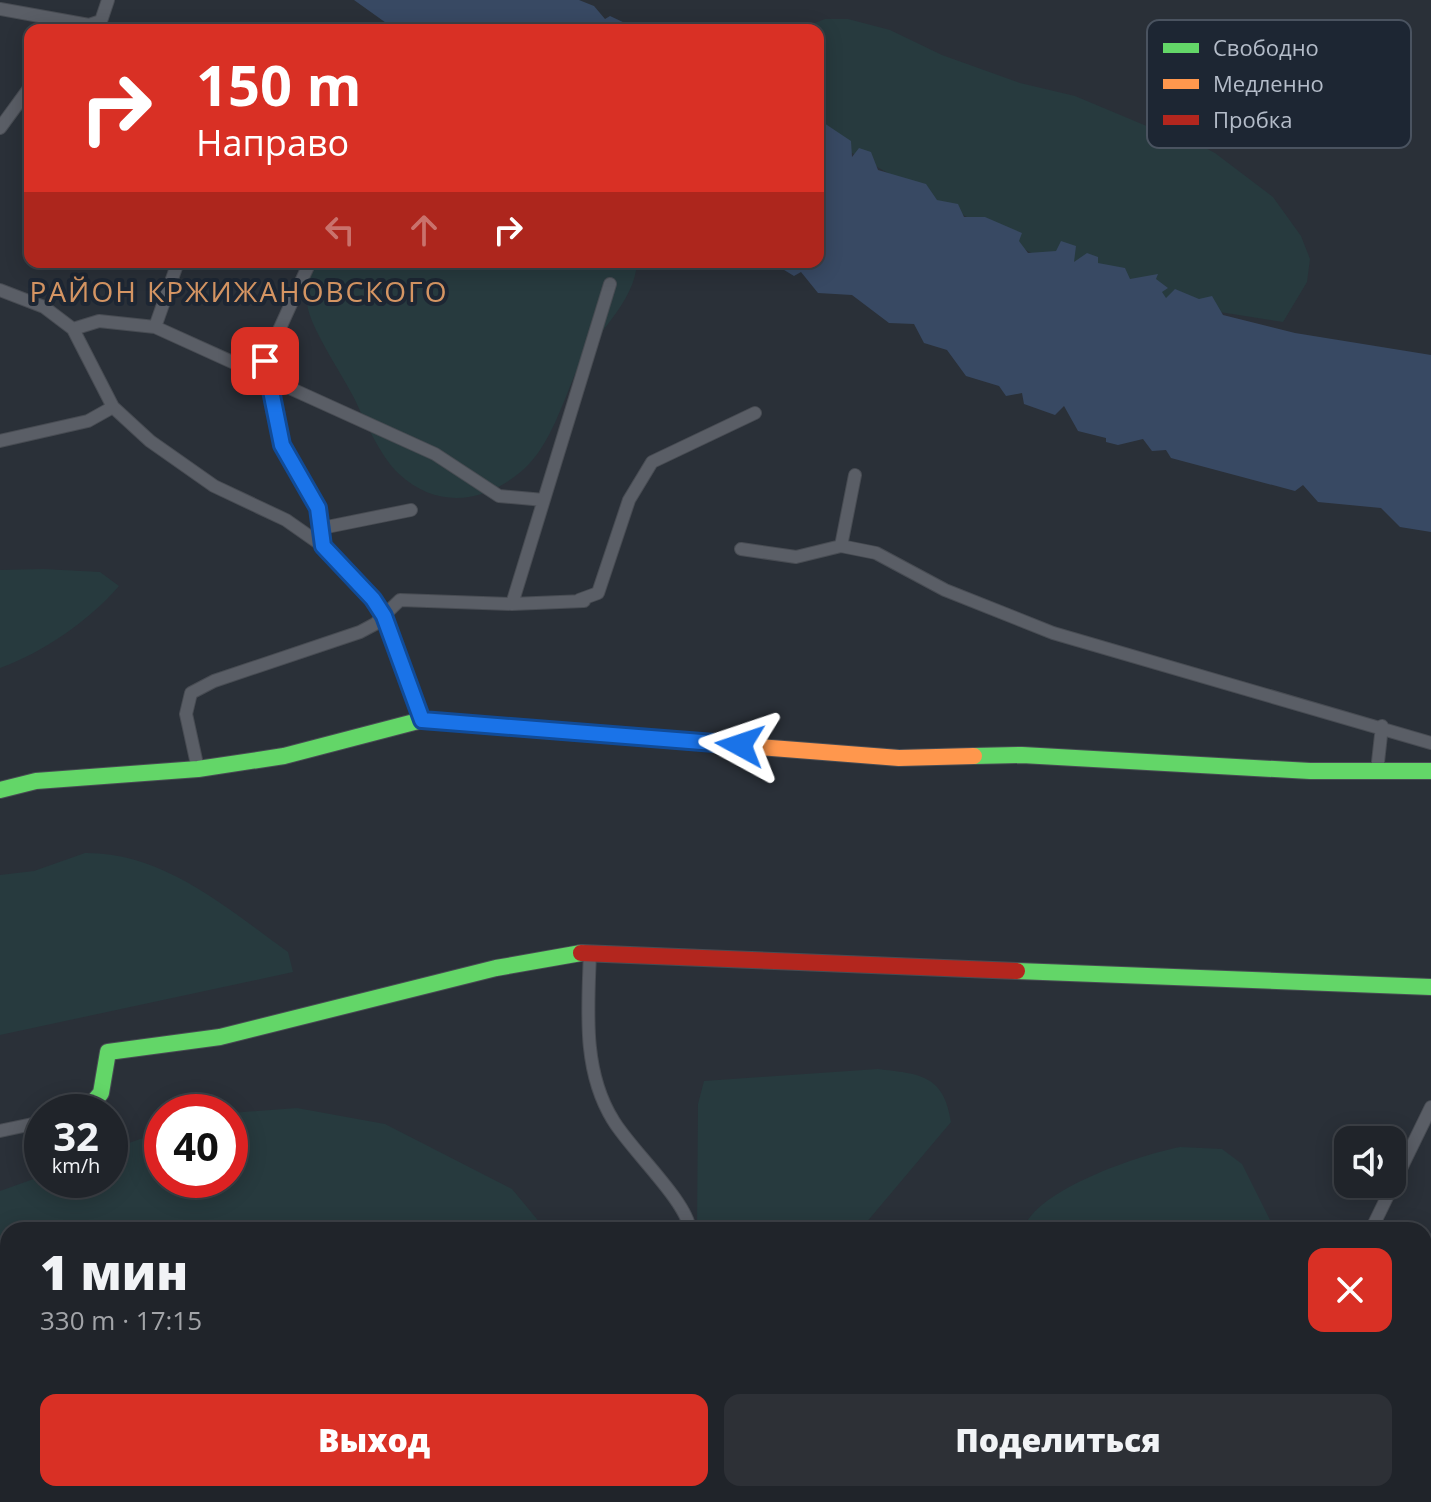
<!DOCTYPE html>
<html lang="ru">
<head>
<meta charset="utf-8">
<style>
  :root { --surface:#20242a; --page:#2d3036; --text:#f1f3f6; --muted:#a2a4a8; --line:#3d4147; --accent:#d93025 }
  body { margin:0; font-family:"Open Sans",sans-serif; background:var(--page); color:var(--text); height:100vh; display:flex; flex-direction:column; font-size:30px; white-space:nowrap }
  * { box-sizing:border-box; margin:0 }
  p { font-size:26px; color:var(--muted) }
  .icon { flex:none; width:44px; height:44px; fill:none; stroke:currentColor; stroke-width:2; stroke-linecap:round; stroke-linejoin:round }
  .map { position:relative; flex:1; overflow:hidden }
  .sheet { position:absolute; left:0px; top:1222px; width:1432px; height:280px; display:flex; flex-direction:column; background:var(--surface); border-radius:24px 24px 0 0; box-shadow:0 4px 20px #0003,0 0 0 2px var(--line) }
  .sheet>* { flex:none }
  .hud { position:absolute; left:24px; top:24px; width:800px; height:244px; border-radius:16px; box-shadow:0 4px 20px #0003,0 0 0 2px var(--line); background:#d93025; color:#fff; overflow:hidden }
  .buttons { position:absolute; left:1334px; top:1126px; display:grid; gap:16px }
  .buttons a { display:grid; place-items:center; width:72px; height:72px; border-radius:16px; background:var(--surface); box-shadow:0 4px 20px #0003,0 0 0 2px var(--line); font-size:40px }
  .speed { position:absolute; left:24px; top:1094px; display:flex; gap:16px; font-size:40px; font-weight:700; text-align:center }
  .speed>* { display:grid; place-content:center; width:104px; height:104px; border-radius:50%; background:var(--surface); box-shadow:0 4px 20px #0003,0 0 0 2px var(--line); line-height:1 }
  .speed small { font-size:20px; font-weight:400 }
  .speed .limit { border:12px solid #d22; background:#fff; color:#111 }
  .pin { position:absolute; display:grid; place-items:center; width:68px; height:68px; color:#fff; margin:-34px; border-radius:16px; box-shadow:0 4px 12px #0006 }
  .me { position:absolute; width:88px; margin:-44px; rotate:275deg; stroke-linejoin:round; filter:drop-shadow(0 0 6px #0008) }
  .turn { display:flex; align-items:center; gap:28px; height:168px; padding:0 40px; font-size:36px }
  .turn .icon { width:104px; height:104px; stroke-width:2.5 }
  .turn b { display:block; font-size:56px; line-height:68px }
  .lanes { display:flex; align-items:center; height:76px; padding:0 40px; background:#0003; justify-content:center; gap:40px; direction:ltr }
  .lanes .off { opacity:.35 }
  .round { display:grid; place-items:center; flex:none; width:84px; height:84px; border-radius:16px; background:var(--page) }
  .overview { display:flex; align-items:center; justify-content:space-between; height:136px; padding:0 40px }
  h1 { font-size:48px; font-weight:800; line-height:60px }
  .cta { display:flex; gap:16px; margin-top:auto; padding:16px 40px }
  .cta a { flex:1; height:92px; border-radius:16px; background:var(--accent); color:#fff; font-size:32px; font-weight:800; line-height:92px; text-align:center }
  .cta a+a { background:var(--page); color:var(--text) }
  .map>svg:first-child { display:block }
</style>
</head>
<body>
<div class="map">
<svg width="1431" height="1502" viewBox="0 0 1431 1502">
  <rect width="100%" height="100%" fill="#2a3038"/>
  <!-- green -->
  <path fill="#273a3e" d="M825,19H848L890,30L942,55L1020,83L1075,96L1149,127L1172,131L1215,153L1273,197L1301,236L1310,259L1307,282L1283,322L1105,294L818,134V30H797Z
    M317,262H637C635,304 593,334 576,372C563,402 550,445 525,468C488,502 439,511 399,474C379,455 365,420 353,396C341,373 313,331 308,309C305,296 310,273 317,262Z
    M43,569L100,572L119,586C90,620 42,653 0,668V570Z
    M85,853C164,852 228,909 288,952L293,972L0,1035V875L34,871Z
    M878,1069C919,1074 944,1074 951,1122L860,1230H697L698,1104L704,1081Z
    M297,1108L385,1124L512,1189L546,1230H8V1446L0,1447V1191L42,1176V1180H110V1150L162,1131V1180H230V1113Z
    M1180,1147L1222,1149L1242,1164L1275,1230H1023C1036,1189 1140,1155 1180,1147Z
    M422,1494H795V1502H459Z"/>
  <!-- water -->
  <path fill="#384963" d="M354,0H579L594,6L605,19L610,16L640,30H396Z
    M818,119L851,141L852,157L859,148L871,152L878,170L926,184L937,200L958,204L964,217H985L1022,233L1019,241L1028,253L1056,251L1061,241L1076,246L1074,262L1087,253L1098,257V263L1125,268L1130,279L1158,274L1156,279L1168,288L1162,292L1166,298L1175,289L1199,299L1212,296L1223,315L1295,333L1431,355V532L1400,527L1381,508L1318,502L1303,485L1295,491L1171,458L1166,450L1152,451L1143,439L1118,445L1106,442V438L1078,431L1064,406L1055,415L1024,404L1022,393L1006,396L999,386L966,376L947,350L924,343L914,324L889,323L852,295L818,293L801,272L794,276L771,262H818Z"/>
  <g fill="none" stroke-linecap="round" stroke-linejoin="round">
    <defs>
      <path id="street" d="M0,9L89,25L101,21L108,0
        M0,128L30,87
        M310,262L265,361L282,445L318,508L323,546
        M0,290L44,307L73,329L113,407L150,441L214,486L286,520L323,546L373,599L384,616L422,720
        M155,327L178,262
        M73,329L99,321L155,327L435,454L499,496L544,500
        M0,441L88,421L113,407
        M322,528L411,510
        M841,546L855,475
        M741,549L796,557L841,546L876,553L945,590L1053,633L1431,743
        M579,600L598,593L629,500L652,462L755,413
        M512,604L610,284
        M198,769L186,714L191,693L214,681L360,632L375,624L400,600L512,604L584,601
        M1377,771L1382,726
        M590,952C588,1009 582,1070 613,1120C630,1149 687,1201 690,1230
        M0,1131L42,1122
        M1371,1230L1431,1107
        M0,1494L26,1502
        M943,1494L948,1502
        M1380,1502L1419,1494"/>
      <path id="fast" d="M974,756L1022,755L1310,771H1431
        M0,790L36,781L198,769L284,756L422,720L469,724
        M1017,971L1431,987
        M85,1112L101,1093L108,1052L220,1037L496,968L581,953"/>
      <path id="slow" d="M469,724L899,758L974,756"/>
      <path id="jam" d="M581,953L1017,971"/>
    </defs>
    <!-- street casing -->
    <use href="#street" stroke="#484c53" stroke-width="14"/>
    <!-- fast casing -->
    <use href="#fast" stroke="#484c53" stroke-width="18"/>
    <!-- slow casing -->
    <use href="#slow" stroke="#484c53" stroke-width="18"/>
    <!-- jam casing -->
    <use href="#jam" stroke="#484c53" stroke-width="18"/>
    <!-- street -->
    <use href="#street" stroke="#5a5e66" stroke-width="12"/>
    <!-- fast -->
    <use href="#fast" stroke="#63d668" stroke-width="16"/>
    <!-- slow -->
    <use href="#slow" stroke="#ff974d" stroke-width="16"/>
    <!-- jam -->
    <use href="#jam" stroke="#b3261e" stroke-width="16"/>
  </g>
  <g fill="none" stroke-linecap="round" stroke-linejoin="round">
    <defs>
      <path id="route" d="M265,361L282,445L318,508L323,546L373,599L384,616L422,720L740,745"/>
    </defs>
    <!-- route casing -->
    <use href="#route" stroke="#114b97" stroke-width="20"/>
    <!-- route -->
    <use href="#route" stroke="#1a73e8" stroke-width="14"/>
  </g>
  <g text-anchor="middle" stroke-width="8" stroke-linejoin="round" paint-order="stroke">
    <!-- quarter labels -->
    <g font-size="28" letter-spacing="2" fill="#d59563" stroke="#1d2633">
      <text x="239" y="302">РАЙОН КРЖИЖАНОВСКОГО</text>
    </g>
  </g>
  <!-- legend -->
  <rect x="1147" y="20" width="264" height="128" rx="12" fill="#1d2633" stroke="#4a5360" stroke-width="2"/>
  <rect x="1163" y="43" width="36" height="10" fill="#63d668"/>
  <rect x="1163" y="79" width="36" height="10" fill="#ff974d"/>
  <rect x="1163" y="115" width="36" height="10" fill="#b3261e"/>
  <g font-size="22" fill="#b4bcc9">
    <text x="1213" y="56">Свободно</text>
    <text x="1213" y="92">Медленно</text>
    <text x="1213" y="128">Пробка</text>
  </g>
</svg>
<div class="buttons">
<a><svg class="icon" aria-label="sound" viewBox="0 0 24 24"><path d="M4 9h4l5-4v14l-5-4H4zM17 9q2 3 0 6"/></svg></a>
</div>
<div class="speed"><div>32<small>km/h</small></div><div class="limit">40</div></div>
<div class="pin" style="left:265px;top:361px;background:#d93025"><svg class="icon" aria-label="arrive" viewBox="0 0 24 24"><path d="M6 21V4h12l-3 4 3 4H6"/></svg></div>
<svg class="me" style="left:740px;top:745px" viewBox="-20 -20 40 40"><path d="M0-17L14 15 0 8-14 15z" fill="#1a73e8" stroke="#fff" stroke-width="4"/></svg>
<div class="hud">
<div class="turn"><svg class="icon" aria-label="right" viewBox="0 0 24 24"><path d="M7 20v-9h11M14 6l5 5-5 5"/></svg><div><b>150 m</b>Направо</div></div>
<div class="lanes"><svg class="icon off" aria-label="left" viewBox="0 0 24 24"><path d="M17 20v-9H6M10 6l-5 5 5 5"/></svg><svg class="icon off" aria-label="ahead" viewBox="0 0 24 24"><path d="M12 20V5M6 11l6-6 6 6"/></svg><svg class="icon" aria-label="right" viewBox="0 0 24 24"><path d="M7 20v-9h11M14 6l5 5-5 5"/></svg></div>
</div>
<section class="sheet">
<div class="overview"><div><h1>1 мин</h1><p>330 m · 17:15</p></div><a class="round" style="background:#d93025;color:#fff"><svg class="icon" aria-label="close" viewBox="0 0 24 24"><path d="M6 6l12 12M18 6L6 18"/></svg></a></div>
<div class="cta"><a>Выход</a><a>Поделиться</a></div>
</section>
</div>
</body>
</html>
